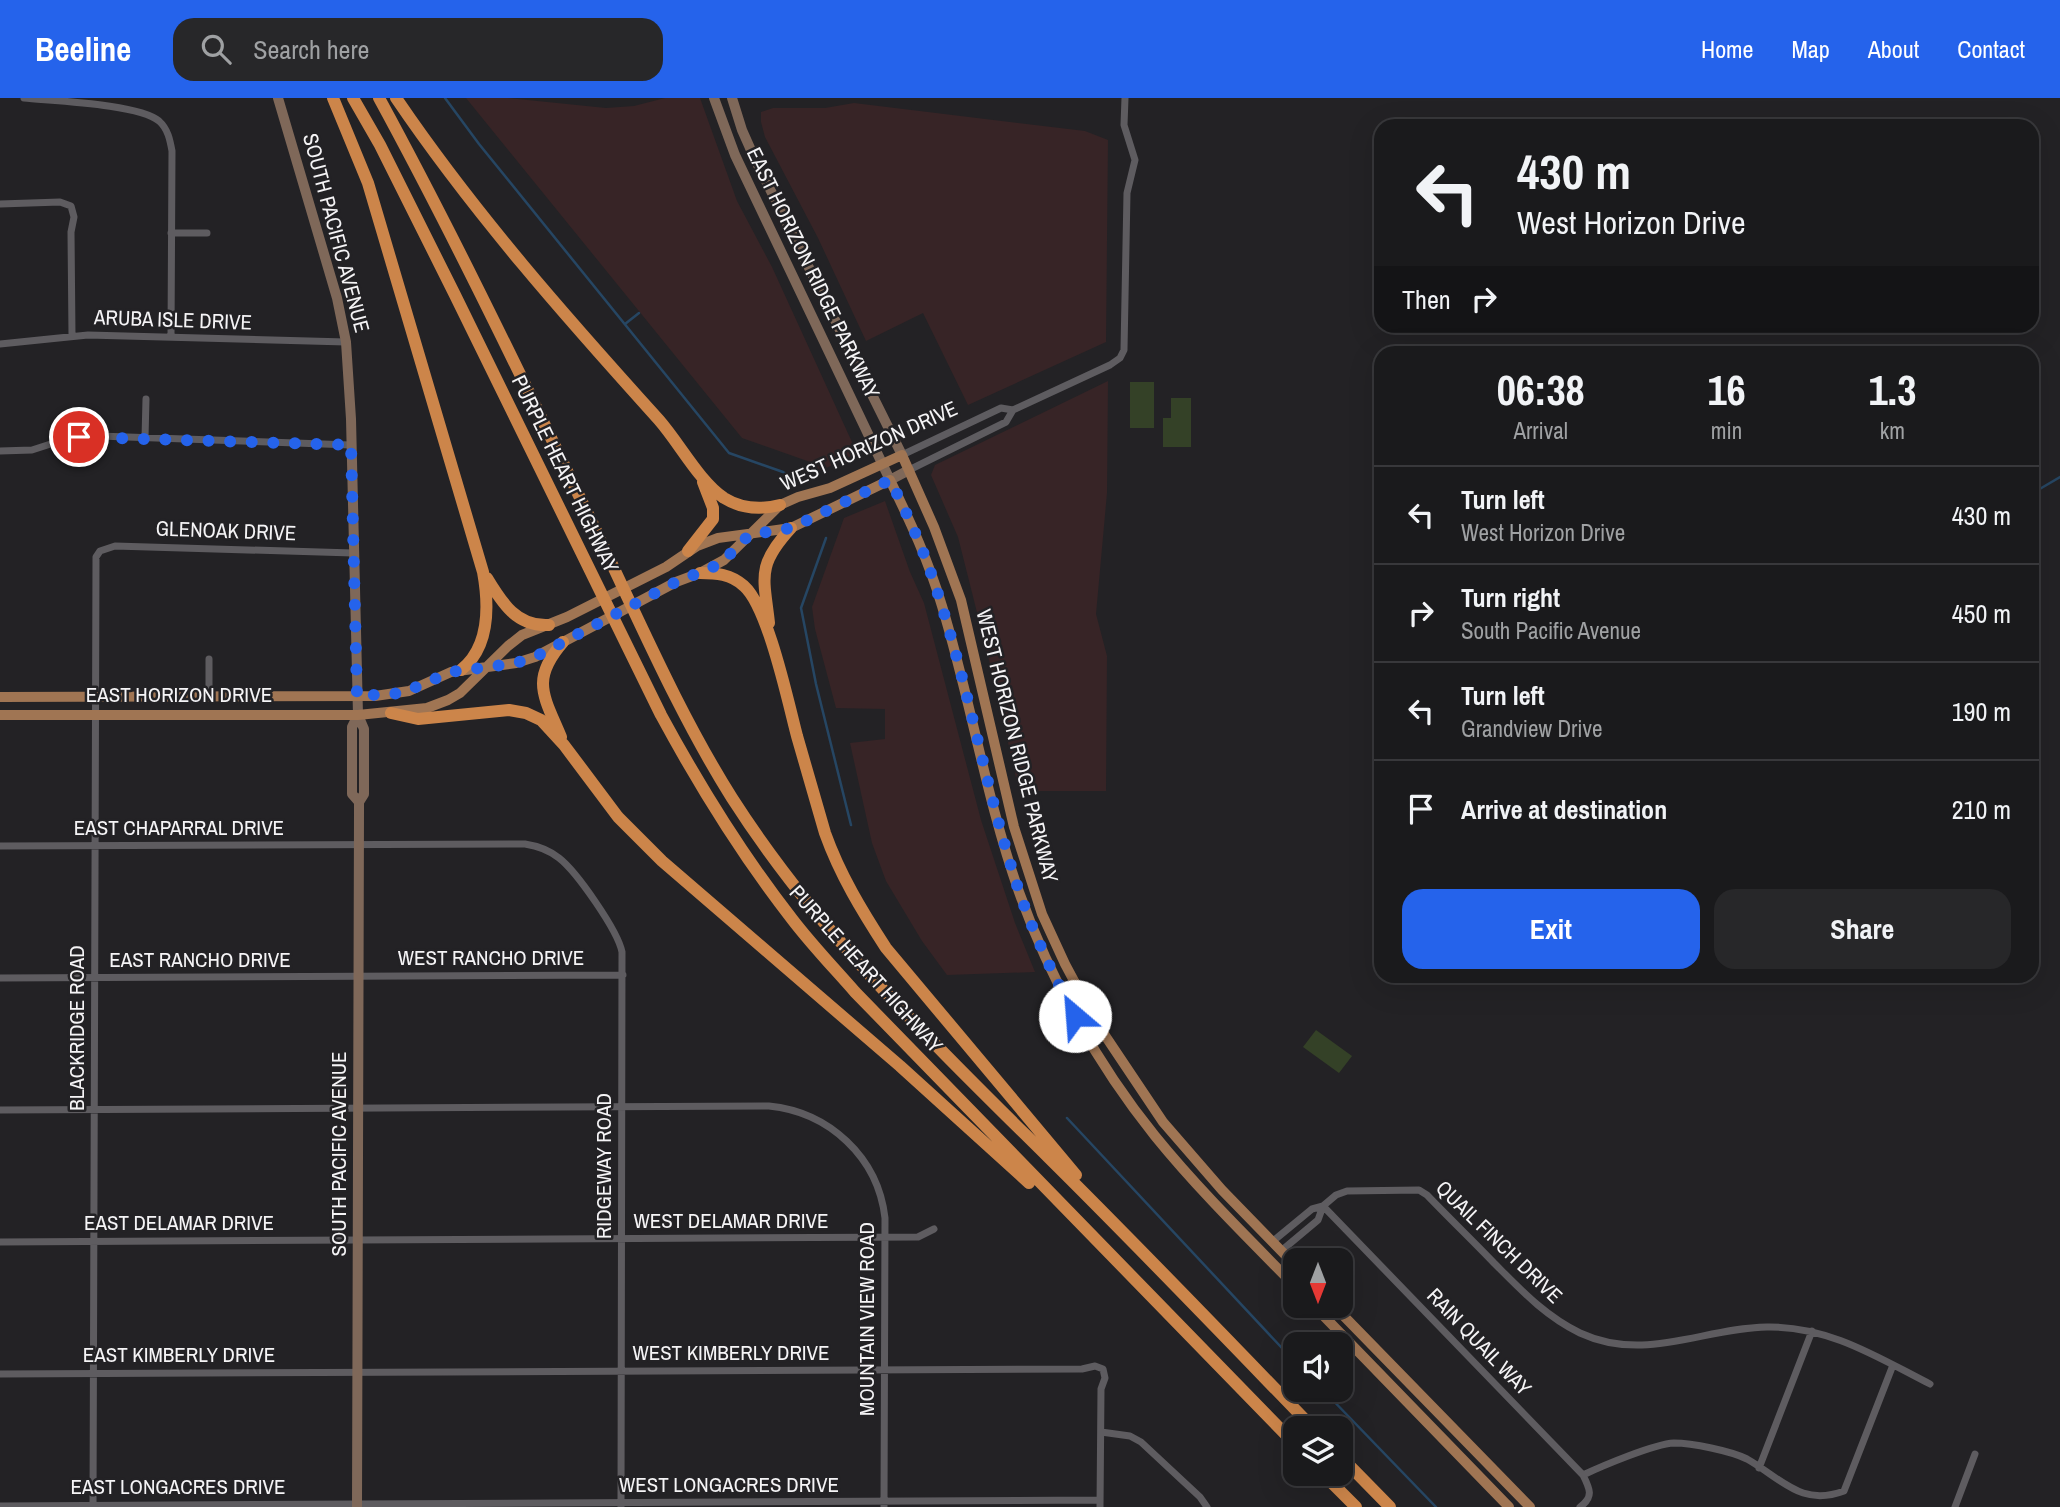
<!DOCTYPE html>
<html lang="en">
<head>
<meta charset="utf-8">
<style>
  :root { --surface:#1a1a1c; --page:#272729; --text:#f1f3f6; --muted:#9fa1a3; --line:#38383b; --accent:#2563eb }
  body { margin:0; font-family:"Archivo Narrow",sans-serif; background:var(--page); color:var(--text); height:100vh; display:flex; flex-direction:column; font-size:26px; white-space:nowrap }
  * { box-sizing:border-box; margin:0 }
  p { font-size:23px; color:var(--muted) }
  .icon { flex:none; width:38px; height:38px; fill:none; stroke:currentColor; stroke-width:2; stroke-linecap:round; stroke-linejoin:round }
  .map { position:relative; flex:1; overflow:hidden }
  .side { position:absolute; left:1374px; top:248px; width:665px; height:637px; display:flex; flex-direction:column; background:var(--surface); border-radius:21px; box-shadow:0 7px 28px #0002,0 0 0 2px var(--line) }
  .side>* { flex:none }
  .top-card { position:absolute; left:1374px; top:21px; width:665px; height:214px; border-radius:21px; box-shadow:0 7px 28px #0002,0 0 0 2px var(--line); background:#1a1a1c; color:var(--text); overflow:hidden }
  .needle { width:46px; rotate:180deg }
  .controls { position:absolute; left:1283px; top:1150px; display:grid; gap:14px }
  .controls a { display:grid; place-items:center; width:70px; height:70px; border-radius:14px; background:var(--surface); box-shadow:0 7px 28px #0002,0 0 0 2px var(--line); font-size:35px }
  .pin { position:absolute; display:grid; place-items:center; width:60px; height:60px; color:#fff; margin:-30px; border:4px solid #fff; border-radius:50%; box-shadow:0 2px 7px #0007 }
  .me { position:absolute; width:77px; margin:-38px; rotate:333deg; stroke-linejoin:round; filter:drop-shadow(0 0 5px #0008) }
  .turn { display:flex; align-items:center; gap:24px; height:147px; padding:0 28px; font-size:32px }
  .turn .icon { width:91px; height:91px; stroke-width:2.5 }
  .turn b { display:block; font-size:49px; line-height:60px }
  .then { display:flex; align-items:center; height:66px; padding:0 28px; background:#0003; gap:14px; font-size:26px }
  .eta { display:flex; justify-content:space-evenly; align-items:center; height:119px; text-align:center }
  .eta b { font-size:42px; font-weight:700; line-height:49px }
  .button { display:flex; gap:14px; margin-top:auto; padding:14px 28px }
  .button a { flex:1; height:80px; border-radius:21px; background:var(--accent); color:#fff; font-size:28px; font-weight:700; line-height:80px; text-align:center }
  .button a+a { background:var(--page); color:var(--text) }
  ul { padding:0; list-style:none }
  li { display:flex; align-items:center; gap:21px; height:98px; padding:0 28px; border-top:2px solid var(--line) }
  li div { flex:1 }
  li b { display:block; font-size:26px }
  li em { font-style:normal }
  header { display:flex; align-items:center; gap:42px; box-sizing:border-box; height:98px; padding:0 35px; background:var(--accent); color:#fff }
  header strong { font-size:33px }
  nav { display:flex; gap:38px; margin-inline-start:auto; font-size:24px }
  .search { width:490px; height:63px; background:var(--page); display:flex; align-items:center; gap:18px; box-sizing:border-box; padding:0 24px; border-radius:21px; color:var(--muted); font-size:26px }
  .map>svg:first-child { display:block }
</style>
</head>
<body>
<header>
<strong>Beeline</strong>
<div class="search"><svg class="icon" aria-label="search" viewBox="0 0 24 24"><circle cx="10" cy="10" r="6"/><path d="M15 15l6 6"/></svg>Search here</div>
<nav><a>Home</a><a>Map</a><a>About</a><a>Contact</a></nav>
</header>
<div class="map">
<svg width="2060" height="1409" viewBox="0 0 2060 1409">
  <rect width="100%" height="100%" fill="#232225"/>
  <!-- commercial -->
  <path fill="#372426" d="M466,0H508L606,10L634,8L665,0H700L737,103L772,169L857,355L818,374L813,365L742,340Z
    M854,5L1085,33L1108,42L1106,244L968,307L923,215L866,243L818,140L765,39L761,24V14L773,10H825Z
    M1108,283L1107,395L1096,516L1107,558L1106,693H1019L993,578L958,439L931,377L935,367Z
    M885,403L910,474L924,505L981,722L1015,825L1035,874L947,877L922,843L886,783L872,745L850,645L885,641V611L836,610L815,531L812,509L844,420Z"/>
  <!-- green -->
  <path fill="#344127" d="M1130,284H1154V330H1130Z
    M1171,300H1191V349H1163V320H1171Z
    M1316,932L1352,958L1339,975L1303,949Z"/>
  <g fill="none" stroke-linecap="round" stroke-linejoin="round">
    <!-- stream -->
    <path stroke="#264663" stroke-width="2.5" d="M445,0L479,46L729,355L783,374L799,384
      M625,226L639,215
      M2032,400L2038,392L2060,379
      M826,440L801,510L816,586L851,727
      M1067,1020L1295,1264
      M1323,1292L1436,1409"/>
    <!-- street -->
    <path stroke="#5e5c60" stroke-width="7" d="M24,0C54,3 139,6 159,23C168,31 170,42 172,53L171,239
      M0,106L60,104L71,108L74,119L71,134L72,237
      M171,135H207
      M0,246L88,237L346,244
      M145,340L146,301
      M0,353L32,352L63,342L99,338L351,347
      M902,357L1001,310L1013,312
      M909,372L1006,324L1013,312L1110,267L1120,260L1124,252L1127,95L1135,62L1124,27L1125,0
      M209,561V598
      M0,748L525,746C538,748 549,752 559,760C577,774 618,833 622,854L621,1409
      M0,880L623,877
      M0,1012L769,1008C829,1014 878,1059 885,1120L884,1409
      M1323,1108L1583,1377C1590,1391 1594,1399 1580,1409
      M0,1144L918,1139L934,1131
      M1272,1144L1312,1111L1323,1108L1336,1097L1347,1093L1419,1092L1427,1097C1449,1120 1472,1142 1494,1165C1521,1192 1545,1218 1580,1235C1645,1265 1703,1230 1767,1229C1829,1228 1877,1259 1930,1286
      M1281,1153L1318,1122L1323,1108
      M0,1276L1082,1271L1095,1268L1103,1271L1105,1280L1101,1291L1100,1409
      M1101,1334L1130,1338L1141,1344L1200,1399L1207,1409
      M1759,1370L1812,1233
      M1583,1377C1602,1368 1654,1346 1674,1345C1692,1345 1731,1353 1747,1361C1782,1381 1801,1409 1844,1393L1893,1267
      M0,1408L1100,1402
      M93,1409L96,459L100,453L115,448L353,455
      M1955,1409L1975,1356"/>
    <!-- secondary -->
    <path stroke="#7f6859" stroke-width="10" d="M278,0L337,200L346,244L351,321L358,617L364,631V696L359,704V715L357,1409
      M714,0L735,57L890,382L909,372
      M732,0L742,32L754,59L902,357
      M358,617L352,629V696L359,704"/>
    <!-- primary -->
    <path stroke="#a07553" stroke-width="10" d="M0,599L375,598L409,593L451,574L516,565L535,559L676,484L700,475L724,462L780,407L798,399L830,390L902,357L934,429L961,502L1014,729L1042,816L1065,866L1096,924L1163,1024L1222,1092L1295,1167
      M0,617H358L427,610L448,602L460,595L508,548L522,537L567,519L666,469L697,448L718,440L791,430L890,382C910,423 929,464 942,508C971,603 986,701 1019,794C1050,881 1097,966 1155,1038C1198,1091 1247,1139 1295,1188
      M1314,1208L1509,1409
      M1334,1208L1530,1409"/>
    <!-- highway -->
    <path stroke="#cc854a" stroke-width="12" d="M333,0L368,85L483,474C489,507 490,549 461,572
      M353,0L380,47L455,197L661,617C700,689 742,757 792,821C811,846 834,870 855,894L1295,1346
      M379,0C458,145 529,295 601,443C642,529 681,619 732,700C819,836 934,946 1048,1059C1138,1148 1225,1239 1313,1330
      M396,0C474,115 566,219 659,322C680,346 699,383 724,400C742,411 760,412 780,407
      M688,453L713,421V410L703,384
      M700,475C716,475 731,476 744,488C768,509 788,604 797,638C806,670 816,703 825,735C840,777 862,813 886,850L1076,1077
      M487,480C502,505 517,529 549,527
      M769,525C764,479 756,468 791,430
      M391,615L418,621L509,612L526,615L541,622L564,647L618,719L662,763L900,968L1029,1085
      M561,639C544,598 530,582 563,544
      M1340,1358L1390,1409
      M1323,1376L1356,1409"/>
  </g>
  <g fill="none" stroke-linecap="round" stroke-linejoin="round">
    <!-- route -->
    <path stroke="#2563eb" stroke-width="12" stroke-dasharray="0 21.6" d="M79,339L351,347L357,598L402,595L451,574L516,565L535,559L676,484L715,468L724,462L749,437L791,430L890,382C907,415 922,448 934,484C966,578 983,677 1012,771C1027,822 1050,871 1075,918"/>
  </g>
  <g text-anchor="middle" stroke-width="5" stroke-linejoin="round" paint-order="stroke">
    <!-- street labels -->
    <g font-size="21" fill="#f5f4f6" stroke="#232225">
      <text transform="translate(336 135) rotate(75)" y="7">SOUTH PACIFIC AVENUE</text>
      <text transform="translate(813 175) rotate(64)" y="7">EAST HORIZON RIDGE PARKWAY</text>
      <text transform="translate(173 222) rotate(2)" y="7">ARUBA ISLE DRIVE</text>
      <text transform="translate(869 348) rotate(-24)" y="7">WEST HORIZON DRIVE</text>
      <text transform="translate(565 376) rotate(64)" y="7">PURPLE HEART HIGHWAY</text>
      <text transform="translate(226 433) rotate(2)" y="7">GLENOAK DRIVE</text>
      <text x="179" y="604">EAST HORIZON DRIVE</text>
      <text transform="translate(1017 648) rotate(76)" y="7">WEST HORIZON RIDGE PARKWAY</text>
      <text x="179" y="737">EAST CHAPARRAL DRIVE</text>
      <text x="491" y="867">WEST RANCHO DRIVE</text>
      <text x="200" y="869">EAST RANCHO DRIVE</text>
      <text transform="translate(866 871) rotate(48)" y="7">PURPLE HEART HIGHWAY</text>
      <text transform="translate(77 930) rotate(-90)" y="7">BLACKRIDGE ROAD</text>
      <text transform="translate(339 1056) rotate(-90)" y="7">SOUTH PACIFIC AVENUE</text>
      <text transform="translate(604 1068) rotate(-90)" y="7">RIDGEWAY ROAD</text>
      <text x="731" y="1130">WEST DELAMAR DRIVE</text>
      <text x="179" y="1132">EAST DELAMAR DRIVE</text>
      <text transform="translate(1499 1144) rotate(44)" y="7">QUAIL FINCH DRIVE</text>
      <text transform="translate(867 1221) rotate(-90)" y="7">MOUNTAIN VIEW ROAD</text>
      <text transform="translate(1479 1244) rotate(46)" y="7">RAIN QUAIL WAY</text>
      <text x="731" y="1262">WEST KIMBERLY DRIVE</text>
      <text x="179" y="1264">EAST KIMBERLY DRIVE</text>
      <text x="729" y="1394">WEST LONGACRES DRIVE</text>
      <text x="178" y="1396">EAST LONGACRES DRIVE</text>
    </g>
  </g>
</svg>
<div class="controls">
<a><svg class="needle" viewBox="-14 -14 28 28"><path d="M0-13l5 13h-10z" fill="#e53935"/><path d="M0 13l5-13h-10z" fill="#9fa1a3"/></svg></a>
<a><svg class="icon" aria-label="sound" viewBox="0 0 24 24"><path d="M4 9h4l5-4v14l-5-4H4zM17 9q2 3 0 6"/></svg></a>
<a><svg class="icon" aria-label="layers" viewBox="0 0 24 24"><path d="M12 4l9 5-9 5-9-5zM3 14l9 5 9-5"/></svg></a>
</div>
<div class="pin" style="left:79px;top:339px;background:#d93025"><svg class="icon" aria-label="arrive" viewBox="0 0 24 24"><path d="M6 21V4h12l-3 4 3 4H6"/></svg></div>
<svg class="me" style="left:1075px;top:918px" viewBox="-20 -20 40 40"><circle r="19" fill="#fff"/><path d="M0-13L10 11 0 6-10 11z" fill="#2563eb"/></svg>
<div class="top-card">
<div class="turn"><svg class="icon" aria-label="left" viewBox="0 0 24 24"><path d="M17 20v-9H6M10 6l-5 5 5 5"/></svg><div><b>430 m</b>West Horizon Drive</div></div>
<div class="then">Then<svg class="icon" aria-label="right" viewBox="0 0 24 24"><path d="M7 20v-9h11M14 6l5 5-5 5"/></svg></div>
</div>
<section class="side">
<div class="eta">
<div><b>06:38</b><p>Arrival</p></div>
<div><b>16</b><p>min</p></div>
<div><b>1.3</b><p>km</p></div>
</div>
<ul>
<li><svg class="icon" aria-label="left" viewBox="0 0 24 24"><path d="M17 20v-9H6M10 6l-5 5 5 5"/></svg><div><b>Turn left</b><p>West Horizon Drive</p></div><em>430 m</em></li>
<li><svg class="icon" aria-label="right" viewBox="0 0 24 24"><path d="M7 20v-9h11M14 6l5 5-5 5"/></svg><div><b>Turn right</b><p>South Pacific Avenue</p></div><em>450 m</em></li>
<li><svg class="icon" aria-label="left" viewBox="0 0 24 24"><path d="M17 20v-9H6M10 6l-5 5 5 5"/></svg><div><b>Turn left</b><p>Grandview Drive</p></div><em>190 m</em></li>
<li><svg class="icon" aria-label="arrive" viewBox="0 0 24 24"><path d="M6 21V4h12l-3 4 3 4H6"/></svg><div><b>Arrive at destination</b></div><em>210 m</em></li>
</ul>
<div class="button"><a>Exit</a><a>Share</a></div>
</section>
</div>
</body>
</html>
